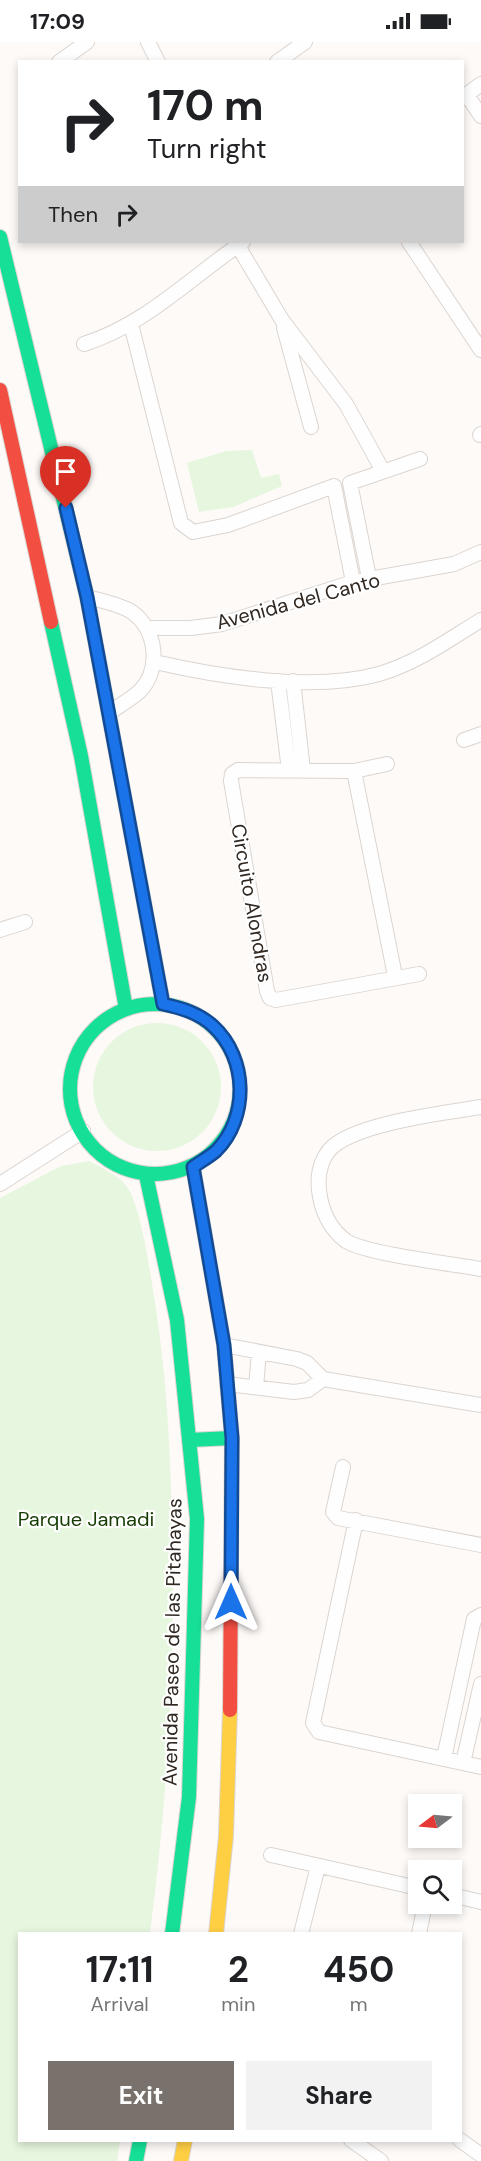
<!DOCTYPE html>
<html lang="en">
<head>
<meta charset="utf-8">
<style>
  :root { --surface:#fff; --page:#f2f2f2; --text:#202124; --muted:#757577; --accent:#78716c }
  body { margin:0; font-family:"DM Sans",sans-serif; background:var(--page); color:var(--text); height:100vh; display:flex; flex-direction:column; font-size:22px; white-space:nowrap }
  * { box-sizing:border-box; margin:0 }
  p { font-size:20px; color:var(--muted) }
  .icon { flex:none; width:33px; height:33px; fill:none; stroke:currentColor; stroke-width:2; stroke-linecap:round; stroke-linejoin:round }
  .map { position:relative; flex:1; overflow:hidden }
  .sheet { position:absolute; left:18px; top:1890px; width:444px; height:210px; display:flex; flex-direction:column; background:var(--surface); border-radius:0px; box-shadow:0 3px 9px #0003 }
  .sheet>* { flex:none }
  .guide { position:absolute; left:18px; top:18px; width:446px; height:183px; border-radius:0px; box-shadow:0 3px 9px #0003; background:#fff; color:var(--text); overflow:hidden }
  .needle { width:39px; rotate:254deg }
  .buttons { position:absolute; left:408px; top:1752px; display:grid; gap:12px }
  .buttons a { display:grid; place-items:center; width:54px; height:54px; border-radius:0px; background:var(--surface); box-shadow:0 3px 9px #0003; font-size:30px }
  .pin { position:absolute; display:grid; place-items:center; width:51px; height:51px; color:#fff; margin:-62px -26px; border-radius:50% 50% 50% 0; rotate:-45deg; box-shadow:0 0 6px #0007 }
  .pin .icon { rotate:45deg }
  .me { position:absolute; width:66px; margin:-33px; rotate:0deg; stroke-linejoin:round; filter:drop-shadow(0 0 4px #0008) }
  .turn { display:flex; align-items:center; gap:21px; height:126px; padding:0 30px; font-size:27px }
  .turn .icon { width:78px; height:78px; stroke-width:2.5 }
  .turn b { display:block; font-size:42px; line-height:51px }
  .then { display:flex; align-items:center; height:57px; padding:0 30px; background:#0003; gap:12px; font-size:22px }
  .eta { display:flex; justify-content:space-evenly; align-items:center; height:102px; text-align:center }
  .eta b { font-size:36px; font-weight:700; line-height:42px }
  .cta { display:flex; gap:12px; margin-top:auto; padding:12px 30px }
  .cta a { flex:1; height:69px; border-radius:0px; background:var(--accent); color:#fff; font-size:24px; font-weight:700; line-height:69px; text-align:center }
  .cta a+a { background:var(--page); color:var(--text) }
  .status { display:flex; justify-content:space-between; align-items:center; height:42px; padding:0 30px; background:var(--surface); direction:ltr }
  .status svg { height:16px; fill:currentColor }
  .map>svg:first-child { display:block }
</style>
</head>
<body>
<div class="status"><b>17:09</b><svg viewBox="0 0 49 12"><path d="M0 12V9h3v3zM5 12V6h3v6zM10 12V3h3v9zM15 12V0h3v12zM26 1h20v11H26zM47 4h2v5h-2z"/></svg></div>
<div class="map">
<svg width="481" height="2119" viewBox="0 0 481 2119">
  <rect width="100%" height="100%" fill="#fdfaf8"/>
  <!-- green -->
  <path fill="#e7f6df" d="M252,408L261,436L279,432L282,444L233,465L199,470L187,421L226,409Z
    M93 1045a64 64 0 1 1 128 0a64 64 0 1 1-128 0Z
    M89,1119C102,1126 122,1134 129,1148C142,1172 149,1225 154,1254C166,1327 170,1401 172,1475C176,1614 168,1753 150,1891L20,1892V2098L120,2099L117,2119H0V1156L61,1124Z"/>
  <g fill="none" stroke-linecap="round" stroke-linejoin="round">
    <defs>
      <path id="street" d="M148,0L158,20
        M59,20L87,0
        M277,20L305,0
        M467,53L481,74
        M462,56L481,42
        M409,200L481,308
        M238,204L282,278L346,362L383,429
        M131,282L181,481L193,490L228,483L334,444L353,540
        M284,286L311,385
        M84,302C145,283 191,235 243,200
        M480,393L481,392
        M369,536L350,441L420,417
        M87,555C102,559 119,562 132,570C157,588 161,627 140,649C131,657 119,664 109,671
        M148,586H191L222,582L353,540L454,522L481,510
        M155,620C220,635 314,650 379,632C417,621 448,598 481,578
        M278,639L289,728
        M293,639L303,728
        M464,698L481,692
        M387,722L354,729L238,728L232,732L231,739L267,949L270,956L276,958L419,932
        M354,729L395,934
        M0,888L25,880
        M481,1065C442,1071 371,1080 339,1100C322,1110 317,1130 319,1148C321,1168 330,1187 346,1199C367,1212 453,1222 481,1227
        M0,1142L83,1089
        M224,1303L297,1317L307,1321L323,1337L481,1363
        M227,1342L294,1350L308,1348L323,1337
        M256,1345L259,1310
        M343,1425L333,1470L338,1476L481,1503
        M356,1478L313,1681L319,1690L481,1725
        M444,1716L474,1577L481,1573
        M463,1721L481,1642
        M271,1813L418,1846
        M452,1853L481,1860
        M301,1892L318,1824
        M419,1892L425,1862
        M351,2098L381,2119
        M460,2098L481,2113"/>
      <path id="fast" d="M0,195L87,555L163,962
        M51,580L81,714L126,967
        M70 1047a85 85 0 1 1 170 0a85 85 0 1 1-170 0Z
        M146,1133L177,1278L197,1477L189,1755L172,1892
        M190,1398L232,1396
        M136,2119L140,2098"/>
      <path id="slow" d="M193,1125L224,1303L232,1396L231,1518
        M216,1892L226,1794L230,1668
        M181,2119L185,2098"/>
      <path id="jam" d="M0,348L51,580
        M230,1668L231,1518"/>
    </defs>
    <!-- street casing -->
    <use href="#street" stroke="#dbd5d0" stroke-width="16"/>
    <!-- fast casing -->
    <use href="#fast" stroke="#dbd5d0" stroke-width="16"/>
    <!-- slow casing -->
    <use href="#slow" stroke="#dbd5d0" stroke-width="16"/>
    <!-- jam casing -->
    <use href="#jam" stroke="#dbd5d0" stroke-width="16"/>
    <!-- street -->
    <use href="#street" stroke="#fffefe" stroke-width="14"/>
    <!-- fast -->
    <use href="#fast" stroke="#16e098" stroke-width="14"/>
    <!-- slow -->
    <use href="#slow" stroke="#ffcf43" stroke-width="14"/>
    <!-- jam -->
    <use href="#jam" stroke="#f24e42" stroke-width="14"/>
  </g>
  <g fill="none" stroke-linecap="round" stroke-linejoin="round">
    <defs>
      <path id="route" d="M66,466L87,555L163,962C181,966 199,971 213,984C248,1016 249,1076 216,1109C209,1115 200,1120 193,1125L224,1303L232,1396L231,1560"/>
    </defs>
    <!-- route casing -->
    <use href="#route" stroke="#114b97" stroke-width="15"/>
    <!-- route -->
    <use href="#route" stroke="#1a73e8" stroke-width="10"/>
  </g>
  <g text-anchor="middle" stroke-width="4.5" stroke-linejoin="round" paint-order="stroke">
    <!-- street labels -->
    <g font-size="20" fill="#302720" stroke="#fff">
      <text transform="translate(298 559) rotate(-15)" y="7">Avenida del Canto</text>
      <text transform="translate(252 861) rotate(80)" y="7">Circuito Alondras</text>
      <text transform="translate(172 1600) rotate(-89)" y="7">Avenida Paseo de las Pitahayas</text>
    </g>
    <!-- park labels -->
    <g font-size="20" fill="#153c02" stroke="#fff">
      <text x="86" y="1484">Parque Jamadi</text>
    </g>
  </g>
</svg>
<div class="buttons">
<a><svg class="needle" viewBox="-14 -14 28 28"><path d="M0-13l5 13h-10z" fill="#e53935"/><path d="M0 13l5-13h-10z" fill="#757577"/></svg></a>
<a><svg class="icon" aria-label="search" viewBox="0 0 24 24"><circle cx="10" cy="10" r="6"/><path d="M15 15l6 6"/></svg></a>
</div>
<div class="pin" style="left:66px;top:466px;background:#d93025"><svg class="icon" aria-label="arrive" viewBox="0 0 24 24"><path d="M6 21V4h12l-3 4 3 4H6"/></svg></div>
<svg class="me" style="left:231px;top:1560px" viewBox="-20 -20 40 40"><path d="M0-17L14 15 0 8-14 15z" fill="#1a73e8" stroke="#fff" stroke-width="4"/></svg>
<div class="guide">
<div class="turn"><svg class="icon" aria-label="right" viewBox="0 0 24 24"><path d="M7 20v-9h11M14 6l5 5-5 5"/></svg><div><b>170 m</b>Turn right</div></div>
<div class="then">Then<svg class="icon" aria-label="right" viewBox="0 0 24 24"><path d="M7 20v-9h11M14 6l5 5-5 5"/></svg></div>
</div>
<section class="sheet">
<div class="eta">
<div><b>17:11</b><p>Arrival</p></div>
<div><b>2</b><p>min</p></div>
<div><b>450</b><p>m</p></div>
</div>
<div class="cta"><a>Exit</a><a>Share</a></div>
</section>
</div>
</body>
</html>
